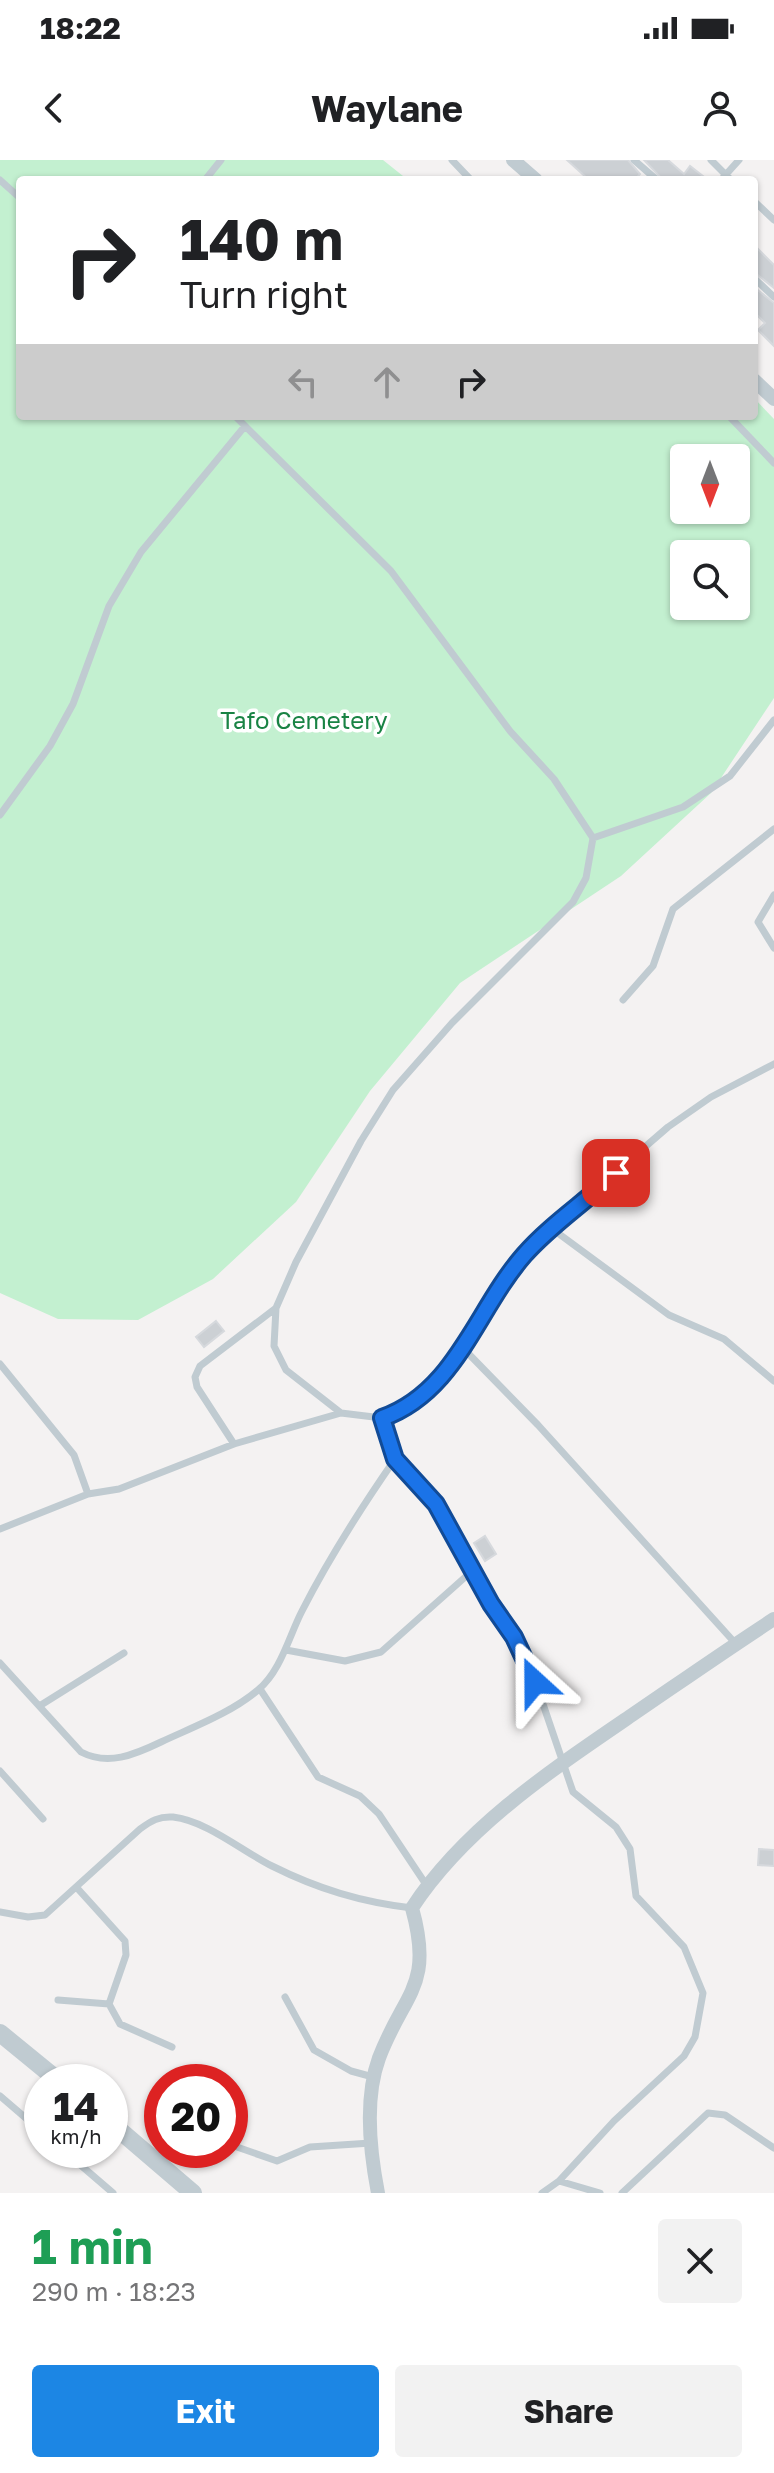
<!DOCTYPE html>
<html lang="en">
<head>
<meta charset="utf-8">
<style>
  :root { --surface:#fff; --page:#f2f2f2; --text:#202124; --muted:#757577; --accent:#1c86e4 }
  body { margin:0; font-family:"Golos Text",sans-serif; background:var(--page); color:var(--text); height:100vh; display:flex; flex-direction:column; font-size:30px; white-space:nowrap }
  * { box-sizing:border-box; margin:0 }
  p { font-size:26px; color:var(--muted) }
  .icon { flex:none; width:44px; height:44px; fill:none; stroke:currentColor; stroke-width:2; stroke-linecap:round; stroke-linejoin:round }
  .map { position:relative; height:2033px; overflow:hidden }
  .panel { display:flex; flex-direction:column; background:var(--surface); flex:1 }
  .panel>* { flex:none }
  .banner { position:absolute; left:16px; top:16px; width:742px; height:244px; border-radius:8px; box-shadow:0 2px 6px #0004; background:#fff; color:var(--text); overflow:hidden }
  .needle { width:52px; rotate:180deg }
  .controls { position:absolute; left:670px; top:284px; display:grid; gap:16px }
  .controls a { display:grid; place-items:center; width:80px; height:80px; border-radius:8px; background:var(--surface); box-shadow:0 2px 6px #0004; font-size:40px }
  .speed { position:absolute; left:24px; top:1904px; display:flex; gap:16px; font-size:40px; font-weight:700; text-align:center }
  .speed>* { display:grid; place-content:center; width:104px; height:104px; border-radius:50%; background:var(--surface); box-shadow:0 2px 6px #0004; line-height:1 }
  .speed small { font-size:20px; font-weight:400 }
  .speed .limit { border:12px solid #d22; background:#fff; color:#111 }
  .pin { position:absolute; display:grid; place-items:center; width:68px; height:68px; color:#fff; margin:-34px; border-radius:16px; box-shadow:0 4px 12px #0006 }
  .me { position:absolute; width:88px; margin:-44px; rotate:336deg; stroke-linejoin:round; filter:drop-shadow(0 0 6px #0008) }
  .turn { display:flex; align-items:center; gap:28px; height:168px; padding:0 32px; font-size:36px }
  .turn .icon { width:104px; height:104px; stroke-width:2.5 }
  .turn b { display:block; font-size:56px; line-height:68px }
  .lanes { display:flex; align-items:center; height:76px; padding:0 32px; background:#0003; justify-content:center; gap:40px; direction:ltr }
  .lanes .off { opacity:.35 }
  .round { display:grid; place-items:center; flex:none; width:84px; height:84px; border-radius:8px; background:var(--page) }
  .summary { display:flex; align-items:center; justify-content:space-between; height:136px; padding:0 32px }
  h1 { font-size:48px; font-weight:700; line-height:60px; color:#1e9e55 }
  .primary-button { display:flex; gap:16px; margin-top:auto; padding:16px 32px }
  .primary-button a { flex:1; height:92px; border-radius:8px; background:var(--accent); color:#fff; font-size:32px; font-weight:700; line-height:92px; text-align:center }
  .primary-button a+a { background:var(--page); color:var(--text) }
  .status { display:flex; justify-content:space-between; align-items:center; height:56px; padding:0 40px; background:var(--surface); direction:ltr }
  .status svg { height:22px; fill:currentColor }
  header { display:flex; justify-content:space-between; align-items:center; height:104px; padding:0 32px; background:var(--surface); font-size:36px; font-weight:700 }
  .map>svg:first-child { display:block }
</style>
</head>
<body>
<div class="status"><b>18:22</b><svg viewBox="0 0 49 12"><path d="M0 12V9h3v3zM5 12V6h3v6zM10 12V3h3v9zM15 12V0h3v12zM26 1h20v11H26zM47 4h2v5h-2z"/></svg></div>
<header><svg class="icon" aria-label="back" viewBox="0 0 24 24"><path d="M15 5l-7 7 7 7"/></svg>Waylane<svg class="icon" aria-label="person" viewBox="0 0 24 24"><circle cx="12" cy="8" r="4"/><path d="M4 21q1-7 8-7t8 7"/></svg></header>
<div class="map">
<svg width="774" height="2033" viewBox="0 0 774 2033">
  <rect width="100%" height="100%" fill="#f4f2f2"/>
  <!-- green -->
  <path fill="#c3f0d0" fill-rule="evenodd" d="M0,0H383L408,20H20V256H754V238L774,259V538L711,633L621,716L460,823L370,931L296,1042L213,1119L138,1160L58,1159L0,1133ZM684,298H736V350H684ZM684,394H736V446H684Z"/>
  <!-- building -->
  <path fill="#ccd0d4" stroke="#d6d9dd" stroke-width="2" d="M567,0H628L640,14L635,20H589Z
    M644,0H668L684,14L690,6L708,20H663Z
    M754,85L774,105V128L754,112Z
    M754,127L774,143V186L758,170L765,163L754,152Z
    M216,1161L224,1171L204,1187L196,1177Z
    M485,1376L496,1394L485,1401L474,1383Z
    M759,1689L774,1690V1706L758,1705Z"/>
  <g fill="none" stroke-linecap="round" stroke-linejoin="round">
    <!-- service -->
    <path stroke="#c0cbd1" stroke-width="7" d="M452,0L471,20
      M634,0L657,20
      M711,0L731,20
      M0,20L20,38
      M205,20L221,0
      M721,20L739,0
      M754,41L774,60
      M754,118L774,137
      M235,256L391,411L510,571L554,619L593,678L586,718L573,742L452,863L393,930L361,981L296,1102L276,1148L274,1186L286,1210L341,1253
      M729,256L774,303
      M0,655L50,586L73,544L109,446L141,392L245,266
      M593,678L683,647L730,616L774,560
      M774,735L758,762L774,788
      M623,840L653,806L673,749L774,669
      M551,1068L669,1155L724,1179L774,1221
      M462,1187L538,1265L736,1484
      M0,1204L74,1295L88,1334
      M382,1258L395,1299L436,1344L530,1506L573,1632L616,1667L630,1689L636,1736L684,1787L703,1833L695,1877L684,1896L614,1961L559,2021L542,2033
      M234,1284L197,1227L195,1217L200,1206L276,1148
      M0,1369L88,1334L119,1329L234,1284L341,1253L382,1258L413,1244L449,1210L501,1126L524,1095L551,1068L668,967L711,937L774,904
      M286,1490L345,1501L381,1492L472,1411
      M0,1503L81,1592C108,1606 134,1595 161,1582C193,1567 231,1553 258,1530C281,1511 289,1476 302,1451C329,1398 361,1348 395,1299
      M260,1529L318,1617L360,1636L379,1654L427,1726
      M41,1545L124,1493
      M0,1611L43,1659
      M0,1752L28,1757L45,1755L140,1669C151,1661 159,1656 173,1657C207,1661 242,1691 272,1706C318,1729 361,1742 412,1748
      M285,1837L314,1890L351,1911L373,1917
      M58,1840L109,1844L126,1795L125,1781L78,1729
      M109,1844L120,1864L172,1887
      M0,1936L42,1972
      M237,1987L277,2001L310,1987L371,1983
      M63,1990L113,2033
      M559,2021L600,2033
      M622,2033L708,1953L725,1955L774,1988"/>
    <!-- minor -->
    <path stroke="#c0cbd1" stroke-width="14" d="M513,0L536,20
      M754,220L774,239
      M378,2033C370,1992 364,1939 379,1898C404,1832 434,1827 412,1748C465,1667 553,1609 632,1555C679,1523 726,1490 774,1459"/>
    <!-- tertiary -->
    <path stroke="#c0cbd1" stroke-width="18" d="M0,1873L60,1922
      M110,1962L193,2033"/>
  </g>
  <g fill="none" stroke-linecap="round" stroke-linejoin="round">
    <defs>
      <path id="route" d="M535,1522L514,1477L491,1444L436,1344L395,1299L382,1258C456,1232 476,1150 524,1095C551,1064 587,1041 616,1013"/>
    </defs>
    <!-- route casing -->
    <use href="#route" stroke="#114b97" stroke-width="20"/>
    <!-- route -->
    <use href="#route" stroke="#1a73e8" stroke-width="14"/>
  </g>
  <g text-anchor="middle" stroke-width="7" stroke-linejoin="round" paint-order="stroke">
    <!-- park labels -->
    <g font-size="24" fill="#198344" stroke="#fff">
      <text x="304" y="569">Tafo Cemetery</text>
    </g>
  </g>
</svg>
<div class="controls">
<a><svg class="needle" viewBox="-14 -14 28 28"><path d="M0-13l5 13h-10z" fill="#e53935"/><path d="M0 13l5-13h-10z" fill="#757577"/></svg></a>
<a><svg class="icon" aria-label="search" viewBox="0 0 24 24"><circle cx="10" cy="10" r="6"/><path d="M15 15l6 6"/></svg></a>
</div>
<div class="speed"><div>14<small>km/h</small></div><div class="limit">20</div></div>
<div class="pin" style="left:616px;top:1013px;background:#d93025"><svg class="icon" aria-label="arrive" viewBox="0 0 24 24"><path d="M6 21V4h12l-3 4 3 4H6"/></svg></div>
<svg class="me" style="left:535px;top:1522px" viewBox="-20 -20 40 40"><path d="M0-17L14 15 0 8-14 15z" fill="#1a73e8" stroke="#fff" stroke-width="4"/></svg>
<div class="banner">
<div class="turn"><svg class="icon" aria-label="right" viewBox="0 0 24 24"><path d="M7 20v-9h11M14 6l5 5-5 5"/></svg><div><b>140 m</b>Turn right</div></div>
<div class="lanes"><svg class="icon off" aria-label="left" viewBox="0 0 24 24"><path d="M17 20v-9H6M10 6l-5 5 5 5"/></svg><svg class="icon off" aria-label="ahead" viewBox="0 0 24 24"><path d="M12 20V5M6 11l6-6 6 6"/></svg><svg class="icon" aria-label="right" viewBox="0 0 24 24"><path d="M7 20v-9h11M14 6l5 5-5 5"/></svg></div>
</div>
</div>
<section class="panel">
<div class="summary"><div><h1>1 min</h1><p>290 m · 18:23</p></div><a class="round"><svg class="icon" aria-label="close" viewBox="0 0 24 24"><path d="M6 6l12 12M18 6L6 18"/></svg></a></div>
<div class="primary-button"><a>Exit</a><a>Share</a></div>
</section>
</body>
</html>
